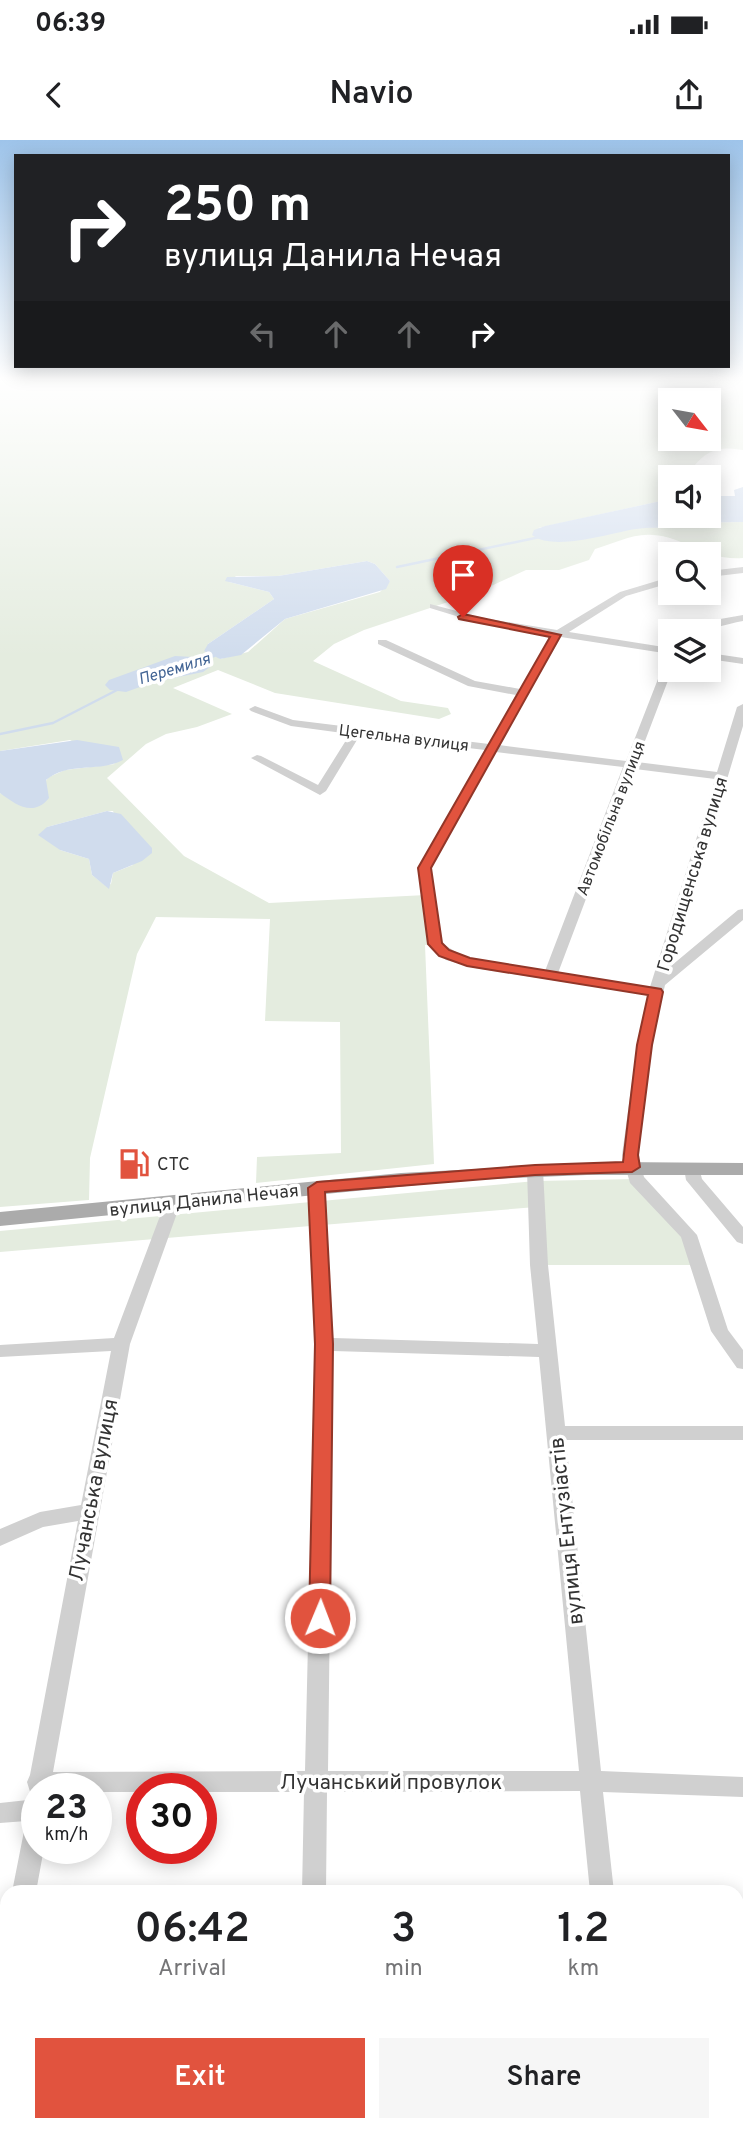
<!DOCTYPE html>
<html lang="en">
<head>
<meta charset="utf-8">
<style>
  :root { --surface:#fff; --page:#f6f6f6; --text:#202124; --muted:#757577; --accent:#e1533e }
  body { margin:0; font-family:Overpass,sans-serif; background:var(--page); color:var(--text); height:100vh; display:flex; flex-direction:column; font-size:26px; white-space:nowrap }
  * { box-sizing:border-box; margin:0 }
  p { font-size:23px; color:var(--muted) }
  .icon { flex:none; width:38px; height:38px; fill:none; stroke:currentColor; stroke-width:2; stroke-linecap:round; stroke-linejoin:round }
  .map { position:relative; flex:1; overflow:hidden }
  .drawer { position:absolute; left:0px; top:1745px; width:744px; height:247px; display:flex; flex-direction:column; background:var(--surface); border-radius:21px 21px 0 0; box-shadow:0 4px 18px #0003 }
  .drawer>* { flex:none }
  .hud { position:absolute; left:14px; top:14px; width:716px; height:214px; border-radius:0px; box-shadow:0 4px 18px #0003; background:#202124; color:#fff; overflow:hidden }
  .needle { width:46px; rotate:121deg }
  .controls { position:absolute; left:658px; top:248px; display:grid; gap:14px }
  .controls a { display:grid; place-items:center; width:63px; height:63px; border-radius:0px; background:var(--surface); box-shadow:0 4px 18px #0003; font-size:35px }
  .speed { position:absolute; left:21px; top:1633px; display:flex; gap:14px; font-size:35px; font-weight:700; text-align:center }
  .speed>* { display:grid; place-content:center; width:91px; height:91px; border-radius:50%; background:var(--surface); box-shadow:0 4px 18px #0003; line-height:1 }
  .speed small { font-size:18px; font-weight:400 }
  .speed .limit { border:10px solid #d22; background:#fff; color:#111 }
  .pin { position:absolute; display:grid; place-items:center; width:60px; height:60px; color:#fff; margin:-72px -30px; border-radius:50% 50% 50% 0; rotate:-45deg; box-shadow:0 0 7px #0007 }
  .pin .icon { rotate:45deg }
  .me { position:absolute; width:77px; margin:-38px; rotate:1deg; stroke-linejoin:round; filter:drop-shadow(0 0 5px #0008) }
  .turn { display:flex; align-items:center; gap:24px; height:147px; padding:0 35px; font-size:32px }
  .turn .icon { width:91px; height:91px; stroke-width:2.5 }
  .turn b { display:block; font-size:49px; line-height:60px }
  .lanes { display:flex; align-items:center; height:66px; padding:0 35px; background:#0003; justify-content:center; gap:35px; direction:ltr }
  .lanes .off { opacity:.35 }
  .eta { display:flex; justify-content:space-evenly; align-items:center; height:119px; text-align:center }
  .eta b { font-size:42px; font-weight:600; line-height:49px }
  .action { display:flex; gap:14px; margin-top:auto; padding:14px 35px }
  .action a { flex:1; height:80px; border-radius:0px; background:var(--accent); color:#fff; font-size:28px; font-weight:600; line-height:80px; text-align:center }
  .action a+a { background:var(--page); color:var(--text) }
  .status { display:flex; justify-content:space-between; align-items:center; height:49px; padding:0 35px; background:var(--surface); direction:ltr }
  .status svg { height:19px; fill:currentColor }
  header { display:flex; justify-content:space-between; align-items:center; height:91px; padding:0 35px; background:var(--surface); font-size:32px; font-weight:600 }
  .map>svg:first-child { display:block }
</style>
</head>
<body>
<div class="status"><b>06:39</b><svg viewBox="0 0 49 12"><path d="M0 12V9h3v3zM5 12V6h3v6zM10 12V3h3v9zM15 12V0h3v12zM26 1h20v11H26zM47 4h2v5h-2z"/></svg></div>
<header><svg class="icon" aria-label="back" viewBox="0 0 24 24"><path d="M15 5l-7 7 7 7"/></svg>Navio<svg class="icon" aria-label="share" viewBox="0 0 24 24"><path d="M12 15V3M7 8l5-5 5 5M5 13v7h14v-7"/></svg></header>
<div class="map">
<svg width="743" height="1990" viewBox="0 0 743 1990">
  <rect width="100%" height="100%" fill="#fff"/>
  <!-- green -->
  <path fill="#e4ecdf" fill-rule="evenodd" d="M0,239H743V310C720,306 708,309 693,327L699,328L686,335L693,338H670V359L538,388L675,387L679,383L743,382V418C704,421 683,396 653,395C633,393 613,404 595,409L589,420L559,430H526L478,452L364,490L334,504L313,521L401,561L448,568L451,574L439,579L275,553L218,530L173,548L232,574L197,587L166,594L146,604L107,638L184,716L269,763L426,755L435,804L425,805L434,1024L256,1043L257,1017L341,1013L340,882L265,881L270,779L156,777L137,814L90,1018L89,1060L0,1067V653L4,655L44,643L49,637L65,630L115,624L70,600L0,611ZM670,261H709V299H670ZM367,421L375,424L390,441L380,452L285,479L248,512L220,519L208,504L274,459L269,452L229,442L236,436H278ZM107,671H113L133,725L113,733L111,744L106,746L92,735L89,719L60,710L47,687Z
    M636,1039L682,1087L699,1125H539L536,1067L0,1112V1091L536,1041Z"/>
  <!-- water -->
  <path fill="#d0dced" d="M743,347V382L679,383L675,387C662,388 648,387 636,389C610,393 554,412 532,395L534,390L545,386L670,359V376H709V356H735L734,350Z
    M367,421L375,424L390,441L386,449L285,479L241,515L220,519L204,511L208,504L274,459L269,452L225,441L227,437L278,436Z
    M175,516L193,517L210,527L203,532L154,542L126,552L110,550L105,545L109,540Z
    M77,600L119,607L123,620C99,633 69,621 46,640L49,658C33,678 15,664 0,653V611Z
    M107,671L121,674L152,708V713L142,721L113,733L109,749L92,735L89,719L60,710L38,695L47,687Z"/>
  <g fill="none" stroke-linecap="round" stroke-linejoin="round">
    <!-- stream -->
    <path stroke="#d0dced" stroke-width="2.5" d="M397,427L540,397
      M196,521L214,516
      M0,594L53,583L119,549"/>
    <!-- minor -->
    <path fill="#d0d0d0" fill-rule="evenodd" d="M743,427V433L709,437V431Z
      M670,437V443L626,456L569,492L670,508V514L561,497L499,605L626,621L665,521L670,518L672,530L637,622L717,632L737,567L743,564V586L671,826L738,770L743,769V780L665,845L651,905L638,1015L644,1037L697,1095L728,1190L743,1210V1229L737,1228L711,1191L681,1097L630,1043L622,1015L637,905L648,855L475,828L446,820L428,804L418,728L485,610L360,595L326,651L320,655L251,618L257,615L261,616L318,645L350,594L291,586L251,571L249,569L255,566L293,580L489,604L516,555L468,546L378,504V500H386L475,541L520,549L551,495L482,484L430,468V464L483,478L557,490L620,452ZM496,612L623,627L545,831C510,825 470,825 442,803L430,728ZM635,629L715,639L650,847L558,833Z
      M743,475V481C726,484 704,492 689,492L703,482Z
      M709,513L743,518V524L709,519Z
      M692,1023L698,1024L702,1039L743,1087V1104L737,1102L686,1040L684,1028Z
      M535,1025L543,1030L548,1125L565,1286H743V1300H566L601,1631L743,1637V1657L603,1652L614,1752H590L580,1651L327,1652L326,1752H302L304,1652H201V1648H142V1652H96V1648H37V1657L31,1655L27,1642L30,1635L78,1381L43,1387L0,1406V1389L40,1372L81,1365L111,1211L0,1217V1205L114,1198L160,1076L163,1061H175L177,1065L176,1076L130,1204L53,1632L305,1631L315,1204L309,1048L317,1043L325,1048L333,1198L538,1204L530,1125L527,1030ZM333,1211L539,1217L579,1631H328Z
      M37,1659V1708H44L36,1752H12L26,1681L0,1683V1663Z
      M7,1829V1889L0,1892V1832Z
      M296,1984H322V1990H296Z
      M610,1984H636L637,1990H611Z"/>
    <!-- major -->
    <path fill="#ababab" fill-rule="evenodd" d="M613,1022L743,1023V1035H587L468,1040L0,1086V1072L401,1033Z"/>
  </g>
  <!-- sky -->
  <linearGradient id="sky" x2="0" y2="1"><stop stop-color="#9ec4ea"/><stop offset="0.46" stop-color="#fff"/><stop offset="1" stop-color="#fff" stop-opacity="0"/></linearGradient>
  <rect width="743" height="517" fill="url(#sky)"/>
  <!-- route -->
  <path fill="#e1533e" stroke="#923628" stroke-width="2" d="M463,474L561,495L431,728L442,803L449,810L470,818L661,849L663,852L652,905L638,1015L640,1027L632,1032L535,1035L325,1052L333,1204L330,1478L327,1485L320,1487L312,1485L309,1478L315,1204L308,1048L317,1042L535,1025L623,1022L637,905L648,855L467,826L439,816L428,804L418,728L550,497L459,479L458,477Z"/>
  <!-- icons -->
  <defs>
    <symbol id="fuel-bare" viewBox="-9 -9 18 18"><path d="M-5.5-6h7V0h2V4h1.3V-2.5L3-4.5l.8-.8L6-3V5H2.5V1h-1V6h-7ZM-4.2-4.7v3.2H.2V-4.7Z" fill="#e1533e" stroke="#fff" stroke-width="2.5" paint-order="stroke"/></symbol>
  </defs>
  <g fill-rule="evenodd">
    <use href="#fuel-bare" x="112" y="1002" width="44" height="44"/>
  </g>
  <g text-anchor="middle" stroke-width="7" stroke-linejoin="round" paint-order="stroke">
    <!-- far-water labels -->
    <g font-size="16" font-style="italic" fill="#426494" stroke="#fff">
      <text transform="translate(174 528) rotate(-17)" y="6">Перемиля</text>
    </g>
    <!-- far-street labels -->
    <g font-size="16" fill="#333" stroke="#fff">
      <text transform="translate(404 597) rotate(7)" y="6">Цегельна вулиця</text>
      <text transform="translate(610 678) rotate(-69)" y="6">Автомобільна вулиця</text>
    </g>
    <!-- street labels -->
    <g font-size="18" fill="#333" stroke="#fff">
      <text transform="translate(692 734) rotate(-73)" y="6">Городищенська вулиця</text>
      <text transform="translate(204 1060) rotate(-6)" y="6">вулиця Данила Нечая</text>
    </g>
    <!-- poi labels -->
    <g font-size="18" fill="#333" stroke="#fff" text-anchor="start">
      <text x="157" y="1030">СТС</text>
    </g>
    <!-- near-street labels -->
    <g font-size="21" fill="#333" stroke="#fff">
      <text transform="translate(93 1350) rotate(-79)" y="7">Лучанська вулиця</text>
      <text transform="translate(566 1391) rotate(-96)" y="7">вулиця Ентузіастів</text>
      <text x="391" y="1649">Лучанський провулок</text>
    </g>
  </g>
</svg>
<div class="controls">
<a><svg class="needle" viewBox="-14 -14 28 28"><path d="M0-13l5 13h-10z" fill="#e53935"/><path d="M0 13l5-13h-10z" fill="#757577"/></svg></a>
<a><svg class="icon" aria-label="sound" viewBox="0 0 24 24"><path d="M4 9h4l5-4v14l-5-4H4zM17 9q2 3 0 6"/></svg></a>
<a><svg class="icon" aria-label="search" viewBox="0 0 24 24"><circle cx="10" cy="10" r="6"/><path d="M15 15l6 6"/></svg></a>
<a><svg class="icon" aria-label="layers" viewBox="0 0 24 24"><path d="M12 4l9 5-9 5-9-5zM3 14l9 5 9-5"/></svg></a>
</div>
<div class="speed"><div>23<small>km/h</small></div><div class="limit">30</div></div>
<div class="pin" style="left:463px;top:477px;background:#d93025"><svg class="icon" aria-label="arrive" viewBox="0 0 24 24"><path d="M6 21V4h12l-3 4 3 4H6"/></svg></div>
<svg class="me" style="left:320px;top:1478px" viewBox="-20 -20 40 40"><circle r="17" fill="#e1533e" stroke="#fff" stroke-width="3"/><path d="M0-11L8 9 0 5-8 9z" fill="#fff"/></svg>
<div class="hud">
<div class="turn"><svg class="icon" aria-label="right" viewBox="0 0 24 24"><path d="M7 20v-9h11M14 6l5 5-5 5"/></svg><div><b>250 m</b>вулиця Данила Нечая</div></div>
<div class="lanes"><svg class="icon off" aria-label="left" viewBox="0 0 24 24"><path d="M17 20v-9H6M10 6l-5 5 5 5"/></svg><svg class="icon off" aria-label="ahead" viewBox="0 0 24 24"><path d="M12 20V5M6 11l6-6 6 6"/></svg><svg class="icon off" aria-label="ahead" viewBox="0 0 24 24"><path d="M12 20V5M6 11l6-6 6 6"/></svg><svg class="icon" aria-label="right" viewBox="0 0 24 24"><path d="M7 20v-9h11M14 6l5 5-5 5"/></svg></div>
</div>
<section class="drawer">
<div class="eta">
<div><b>06:42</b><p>Arrival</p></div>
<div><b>3</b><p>min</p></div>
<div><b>1.2</b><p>km</p></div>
</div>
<div class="action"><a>Exit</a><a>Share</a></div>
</section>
</div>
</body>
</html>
